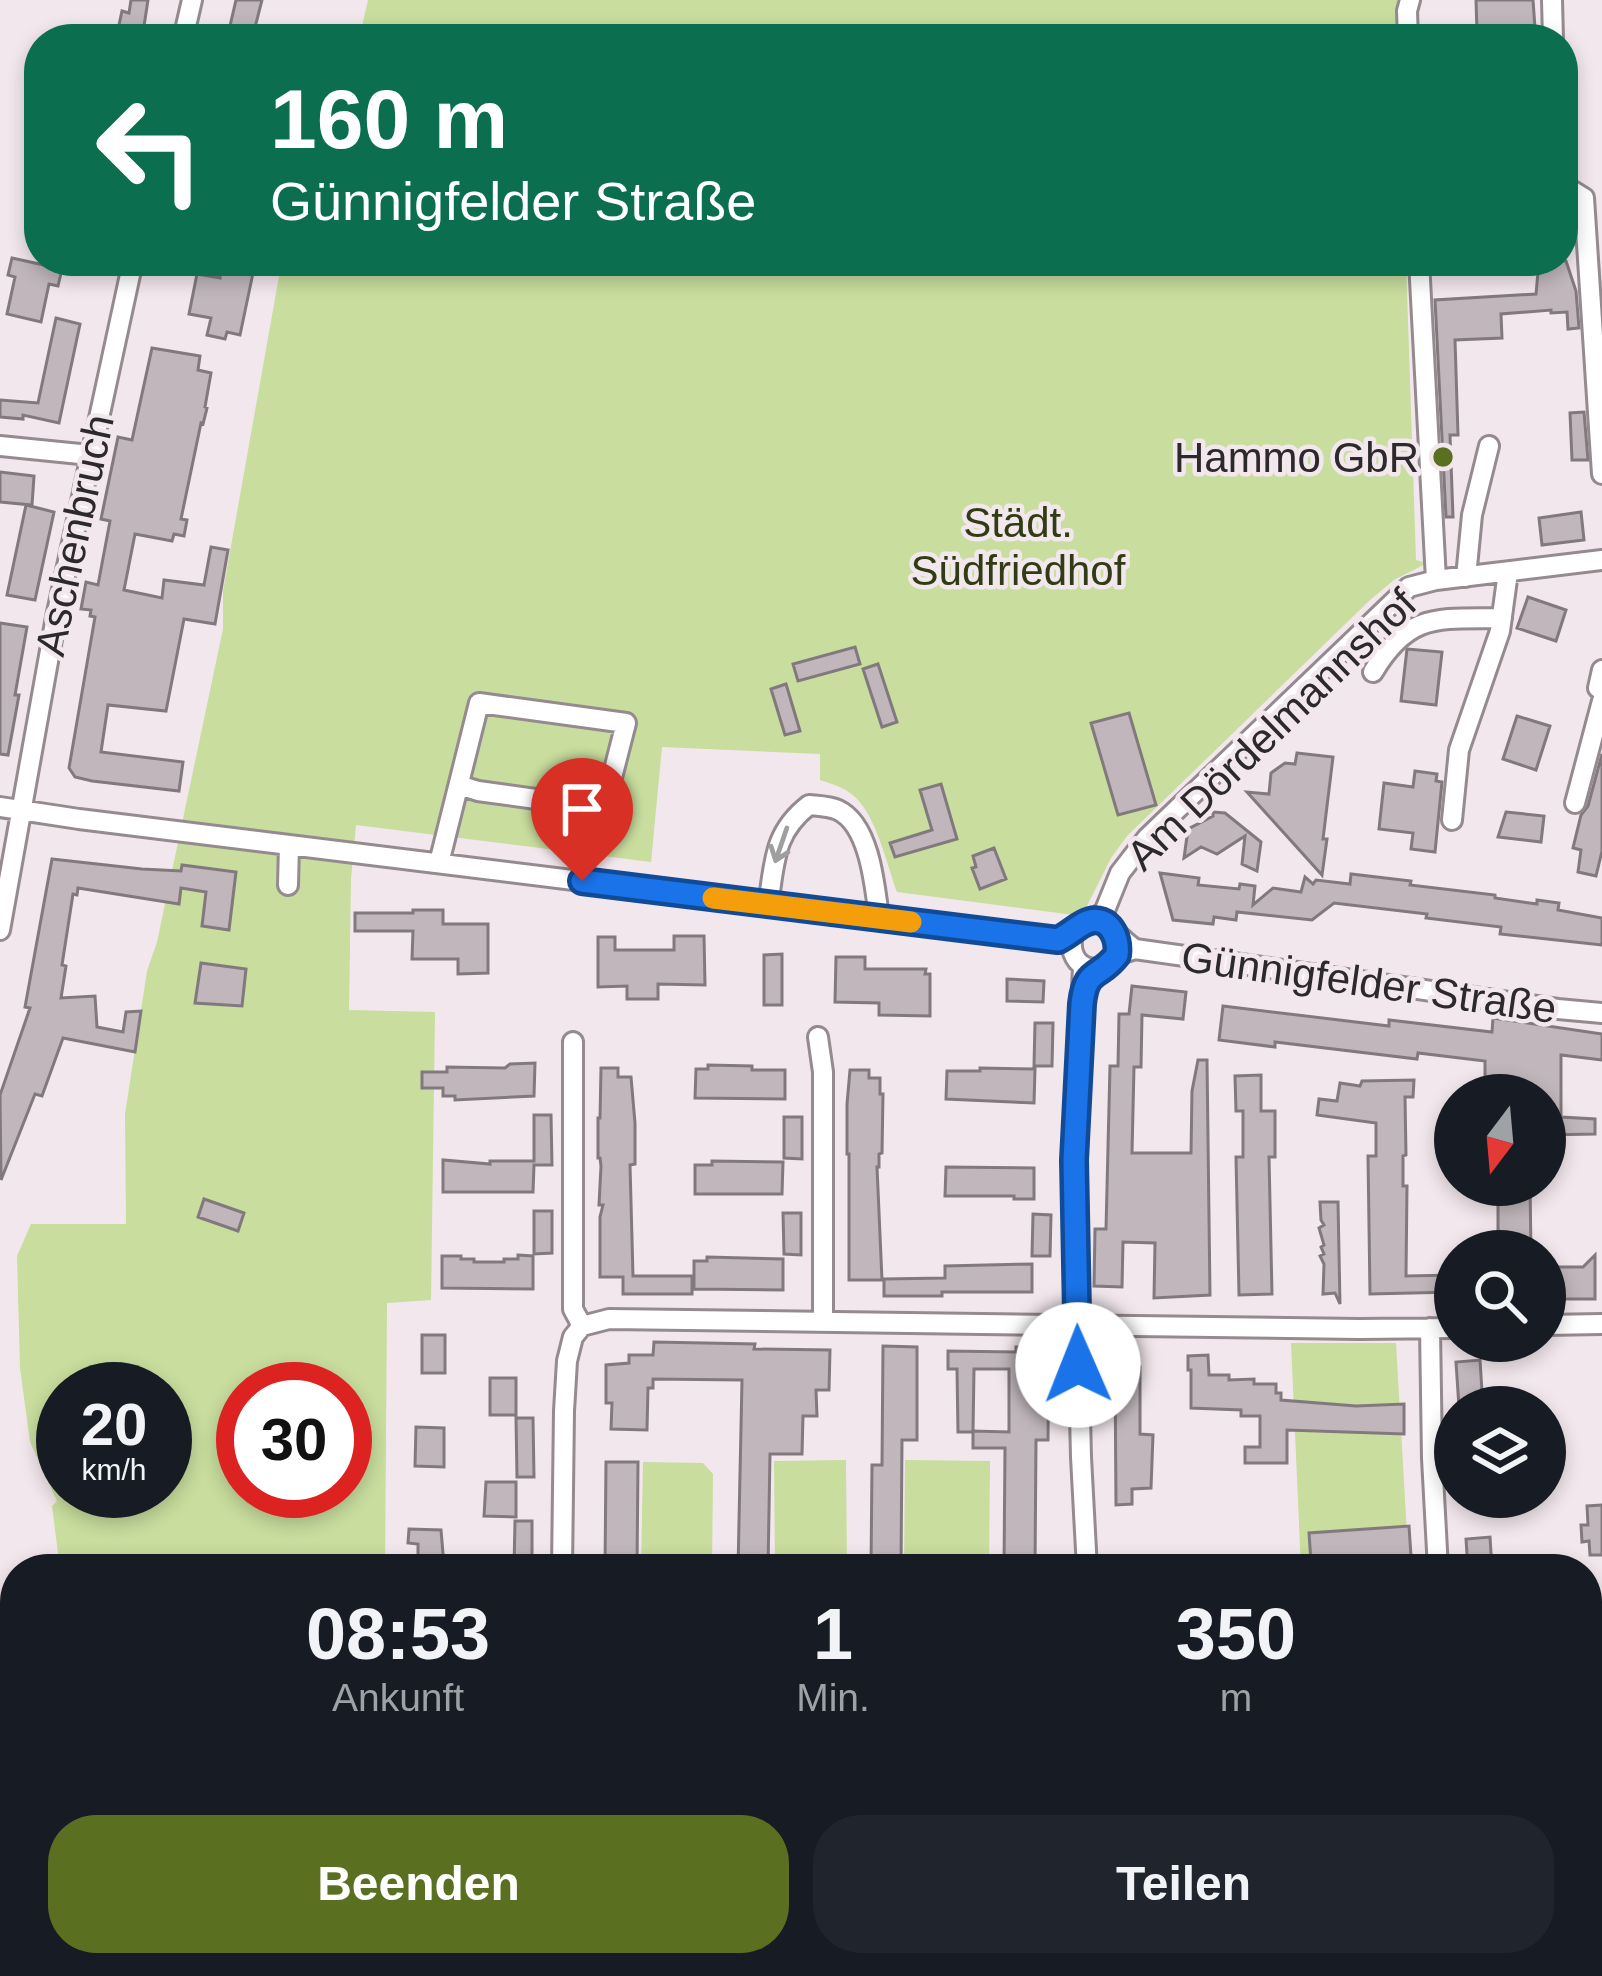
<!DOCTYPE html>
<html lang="de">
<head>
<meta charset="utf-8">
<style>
  :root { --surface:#171b24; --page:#20242c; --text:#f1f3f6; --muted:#9ea1a6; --accent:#5a6f1f }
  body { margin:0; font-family:Arial,sans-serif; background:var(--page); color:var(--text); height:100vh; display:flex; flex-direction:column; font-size:45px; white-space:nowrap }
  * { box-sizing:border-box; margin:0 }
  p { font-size:39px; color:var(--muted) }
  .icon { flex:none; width:66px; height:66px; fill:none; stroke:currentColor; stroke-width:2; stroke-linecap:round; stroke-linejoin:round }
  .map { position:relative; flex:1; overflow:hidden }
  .side { position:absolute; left:0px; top:1554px; width:1602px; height:423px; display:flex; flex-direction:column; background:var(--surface); border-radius:48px 48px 0 0; box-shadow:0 6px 18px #0003 }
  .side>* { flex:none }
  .hud { position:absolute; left:24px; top:24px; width:1554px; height:252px; border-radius:48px; box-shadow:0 6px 18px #0003; background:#0b6e4f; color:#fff; overflow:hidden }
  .needle { width:78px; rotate:196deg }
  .buttons { position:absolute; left:1434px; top:1074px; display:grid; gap:24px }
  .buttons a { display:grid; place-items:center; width:132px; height:132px; border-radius:50%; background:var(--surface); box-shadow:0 6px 18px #0003; font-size:60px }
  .speed { position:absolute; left:36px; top:1362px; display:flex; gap:24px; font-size:60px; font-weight:700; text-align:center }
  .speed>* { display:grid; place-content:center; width:156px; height:156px; border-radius:50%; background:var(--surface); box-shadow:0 6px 18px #0003; line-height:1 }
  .speed small { font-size:30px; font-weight:400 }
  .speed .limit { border:18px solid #d22; background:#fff; color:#111 }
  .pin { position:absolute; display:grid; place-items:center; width:102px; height:102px; color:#fff; margin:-123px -51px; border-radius:50% 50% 50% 0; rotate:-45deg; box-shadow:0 0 12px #0007 }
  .pin .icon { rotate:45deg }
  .me { position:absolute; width:132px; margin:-66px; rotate:359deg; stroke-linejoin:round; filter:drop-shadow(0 0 9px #0008) }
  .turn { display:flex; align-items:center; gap:42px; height:252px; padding:0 48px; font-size:54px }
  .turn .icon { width:156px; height:156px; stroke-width:2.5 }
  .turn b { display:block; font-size:84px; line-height:102px }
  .eta { display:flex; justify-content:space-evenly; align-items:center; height:204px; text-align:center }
  .eta b { font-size:72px; font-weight:700; line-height:84px }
  .button { display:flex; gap:24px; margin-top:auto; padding:24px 48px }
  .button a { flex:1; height:138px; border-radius:48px; background:var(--accent); color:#fff; font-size:48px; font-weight:700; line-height:138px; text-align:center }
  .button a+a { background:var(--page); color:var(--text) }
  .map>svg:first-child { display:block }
</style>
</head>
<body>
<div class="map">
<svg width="1602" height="1976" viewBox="0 0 1602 1976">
  <rect width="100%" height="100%" fill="#f2e7ec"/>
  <!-- green -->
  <path fill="#c8dd9e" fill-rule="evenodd" d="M368,0H1397L1399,39H359Z
    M326,261H1406L1416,560L1427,563L1394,580L1370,600L1127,836L1111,858L1082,916L897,892C887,865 876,815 854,796C844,787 832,784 820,780V754L662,747L651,862L356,825L351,879L349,1010L435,1012L431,1300L387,1303L385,1569H60L52,1506L57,1501L30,1442L20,1368L17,1256L31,1224H126L125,1114L147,971L157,942L223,629V591L281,265L325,266ZM63,1389H165V1491H63ZM243,1389H345V1491H243Z
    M1291,1343H1396L1409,1569H1301Z
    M846,1460L847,1569H775L774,1461Z
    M905,1460L990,1461L989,1569H904Z
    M643,1462L703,1463L713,1474L712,1569H641Z
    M15,1737V1962H407V1976H0V1857L9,1855L3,1848L0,1836V1740Z
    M452,1964L919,1965L921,1976H452Z"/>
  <!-- building -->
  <path fill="#c0b6bb" stroke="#82797e" stroke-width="3" d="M131,0H148L142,39H116L122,11L129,13Z
    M236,0H262L252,39H227Z
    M1476,0H1533L1535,28L1477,32Z
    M12,258L62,269L58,286L49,284L41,322L7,314L15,277L8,275Z
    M1539,261H1566L1576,291L1579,328L1568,329L1567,312L1551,313V310L1501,314L1502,338L1455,340L1458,435H1450L1453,517H1446L1435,300L1536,294Z
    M253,273L240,335L227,332L225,339L207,335L211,318L189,314L197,274L220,278V274Z
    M56,318L80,324L59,423L23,415V419L0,417V400L38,403Z
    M152,348L200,356L198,370L211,373L205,407L207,408L203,424L201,423L181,519L187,520L184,536L174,534L172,541L135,534L124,590L162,598L164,580L204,585L211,547L228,550L215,624L184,619L166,711L108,705L101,752L183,762L179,791L92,781L75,777L69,768L95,617L90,616L91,610L81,609L86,582L98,585L110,521L101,519L118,437L132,440Z
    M1584,412L1588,460H1572L1570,413Z
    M0,472L34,476L32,505L0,502Z
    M26,505L54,512L35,600L7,595Z
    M1581,512L1584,540L1542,545L1539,518Z
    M1528,597L1566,610L1556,641L1517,628Z
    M0,623L27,627L15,695H19L8,755L0,754Z
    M855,647L860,664L798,681L793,664Z
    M1407,649L1442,652L1436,705L1401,701Z
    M878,664L897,722L882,727L863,669Z
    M786,684L800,731L785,735L771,689Z
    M1129,713L1156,805L1118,815L1091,723Z
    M1517,716L1550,726L1536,770L1503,759Z
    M1297,753L1333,757L1323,839H1327L1322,875L1247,792L1269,794L1271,773L1285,763L1295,764Z
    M1602,754V851L1596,876L1578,872L1581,850L1573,848L1581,815L1588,806Z
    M1415,771L1437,774L1436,781L1442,782L1435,852L1411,849L1413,833L1379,829L1384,783L1413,787Z
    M941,784L957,839L895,857L890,843L932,830L920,790Z
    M1213,812L1225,813L1261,842L1257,871L1242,864L1245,836L1217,854L1201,847L1184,858L1188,829L1213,816Z
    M1506,812L1544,816L1541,842L1498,837Z
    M994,848L1006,879L980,889L972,868L976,867L973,856Z
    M52,859L142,869L181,871L182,865L236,872L229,930L202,926L206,892L181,888L179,904L78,888L77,895L73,894L62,965L66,966L61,998L95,996L97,1027L123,1032L126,1012L141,1011L135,1052L63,1038L42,1096L35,1094L1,1180L0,1095L30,1008L25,1007Z
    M1160,873L1199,878L1198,885L1239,889L1240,884L1255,886L1253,905L1273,888L1301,892L1305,877L1313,884L1316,880L1350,884L1351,874L1411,881L1410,885L1495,895V898L1537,904V900L1559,903L1558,910L1602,918V945L1500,934L1501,927L1426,918L1427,914L1334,903L1312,920L1237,912L1236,920L1214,917L1213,924L1173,920Z
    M413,910H443V924H488V973L458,974V959H412L413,931H355V913H413Z
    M674,936H704L705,985L658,984V999H627V986L598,987V937H615V950H674Z
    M782,954V1005H764V955Z
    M836,957H865V969H926L925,974H930V1016L879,1015V1003L835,1002Z
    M201,963L246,969L242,1006L195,1003Z
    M1007,979L1044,981L1043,1002L1007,1001Z
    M1132,986L1186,992L1183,1019L1142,1015L1141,1067H1134L1132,1153H1191L1192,1091L1198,1060H1207L1210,1295L1154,1298L1155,1243L1123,1242L1122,1287L1094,1286L1095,1229H1106L1110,1066H1118L1119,1014H1129Z
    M1223,1006L1389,1026V1020L1492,1032L1493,1018L1602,1034V1060L1561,1055V1117L1595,1119V1134L1545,1135V1095H1485V1061L1418,1053L1417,1059L1275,1042V1047L1219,1040Z
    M1035,1023H1053L1052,1066H1034Z
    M535,1063L534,1096L455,1100V1096H443V1088H422V1072H447V1067L505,1068L510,1064Z
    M708,1065L752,1066V1070H785V1099L695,1098L696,1069H708Z
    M601,1068H618V1077H631L635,1123V1164L630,1165L633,1276H692V1294H623V1277H600V1217L603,1205H599L601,1166L600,1158H598V1118H600Z
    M980,1068L1035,1069L1034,1103L946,1099L947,1071H980Z
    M850,1070H869V1078H880V1094H883L882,1153L879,1154V1167H877L882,1280H849V1154H847V1104Z
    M1261,1075V1111H1275V1157H1269L1272,1294L1239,1295L1236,1157H1243V1111H1236L1235,1076Z
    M1414,1080L1413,1097H1405L1406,1155L1403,1156V1186H1407L1406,1276L1455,1275V1292L1370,1294L1368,1156H1376V1123L1317,1115L1319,1099L1337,1101L1340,1083L1360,1086L1362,1081Z
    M534,1115H551L552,1165H534L533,1192H443V1160L490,1164V1161H534Z
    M784,1117H802V1159L784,1158Z
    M712,1161L783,1162L782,1194H695V1165H712Z
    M946,1167L1034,1168V1199H1014V1196H945Z
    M1498,1185H1530L1531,1251H1498Z
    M204,1199L244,1213L238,1231L198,1217Z
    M1320,1202H1338L1340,1304L1335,1293L1323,1294L1324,1264L1320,1256L1324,1254L1321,1247L1324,1245L1319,1228L1324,1225L1321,1220Z
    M534,1211H552V1253L534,1254Z
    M783,1213H801V1255L784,1254Z
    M1033,1214L1051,1215L1050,1256H1032Z
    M518,1255L533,1256V1289L442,1288V1256H461V1259H474V1262H504V1259H518Z
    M1595,1255V1299H1545V1256L1556,1267H1583Z
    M707,1257L783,1259V1290L694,1289V1261H707Z
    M1032,1264V1292H942V1296H884V1279L945,1278V1266Z
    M422,1335H445V1373H422Z
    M654,1342L755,1344L754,1349L830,1350L829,1390H816L817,1416H803L802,1454H770L768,1569H738L742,1380L653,1379V1388H648L647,1430L611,1429L612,1403H606V1365L629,1363V1355H653Z
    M883,1346L917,1347V1440H902L901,1569H871L872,1465H882Z
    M1016,1347L1049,1348L1048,1440H1036L1035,1569H1004L1005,1448H973V1431L1009,1432V1369H974L973,1432H958L957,1369H948V1351L1016,1352Z
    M1208,1355L1209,1375H1229V1380L1254,1379V1384H1276V1393H1281V1400L1356,1406L1404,1404V1434L1287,1430V1463H1245V1447H1260V1416H1241V1410L1191,1408V1370H1188V1356Z
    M1480,1360L1483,1407H1459L1456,1362Z
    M1115,1367H1140V1434L1153,1435L1151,1488L1132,1489V1504L1116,1505Z
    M490,1378H516V1415H490Z
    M516,1418H533L534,1477H517Z
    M416,1427L444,1428V1467L415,1466Z
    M606,1462H638L637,1569H605Z
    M486,1482H516V1517L484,1516Z
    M1602,1505V1555H1590L1589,1541L1582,1542L1581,1525H1588L1587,1506Z
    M515,1521H532V1567H514Z
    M1409,1526L1411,1556L1311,1562L1309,1533Z
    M409,1529L441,1530L444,1565L418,1564V1544L408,1543Z
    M1490,1537L1492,1569H1468L1466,1539Z"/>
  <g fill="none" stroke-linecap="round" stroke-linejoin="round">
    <defs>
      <path id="minor" d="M1552,0L1553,39
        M183,39L192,0
        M1408,39L1407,11L1410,0
        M1563,185L1584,198L1602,474
        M1419,261L1436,580
        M0,446L90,455
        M1466,577L1472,515L1489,446
        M1602,670L1598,688L1602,690
        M1373,672C1409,612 1438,619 1502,618
        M1575,803L1602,701
        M0,807L79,819L1058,940L1070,946
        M1452,820L1459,750L1500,631L1508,572
        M439,863L479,703L626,723L607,797L579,805L478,791L459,785
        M288,885L289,845
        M768,905C775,862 773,833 809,805C819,806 829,806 838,810C870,825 875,887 879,918
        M1094,921L1105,910L1120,873L1147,838L1409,587L1436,580L1602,560
        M1085,923C1108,917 1118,938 1135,949
        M0,930L56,617L133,261
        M1073,933C1068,956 1080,974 1105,967L1117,955L1135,949L1558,1009L1602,1013
        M1083,967L1074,1160L1081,1457L1087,1569
        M818,1037L823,1072V1322
        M573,1042V1309L582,1326
        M1545,1325L1602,1324
        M582,1326L609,1319L1359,1329L1455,1328
        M1430,1328L1432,1458L1438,1569
        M562,1569L564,1411L567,1361L573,1337L582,1326
        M0,1710L15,1707
        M1587,1712H1602
        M934,1962L940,1976
        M1170,1962L1173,1976
        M1462,1962L1463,1976
        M435,1976L438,1962"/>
    </defs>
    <!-- minor casing -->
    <use href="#minor" stroke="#948a8f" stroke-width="24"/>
    <!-- minor -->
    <use href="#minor" stroke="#fff" stroke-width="18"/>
  </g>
  <!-- one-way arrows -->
  <defs><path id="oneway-shaft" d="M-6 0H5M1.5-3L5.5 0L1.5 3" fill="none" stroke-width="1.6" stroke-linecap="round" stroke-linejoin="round" transform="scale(3)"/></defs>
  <use stroke="#a09fa0" href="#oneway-shaft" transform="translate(781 845) rotate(109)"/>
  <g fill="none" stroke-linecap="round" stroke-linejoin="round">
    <defs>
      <path id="route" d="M582,881L1058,940C1068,935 1074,929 1083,924C1106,911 1120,935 1117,955C1099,979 1086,967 1082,1004L1074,1160L1078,1365"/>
    </defs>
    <!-- route casing -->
    <use href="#route" stroke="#114b97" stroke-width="30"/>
    <!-- route -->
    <use href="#route" stroke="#1a73e8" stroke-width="21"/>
    <!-- slow -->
    <path stroke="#f59e0b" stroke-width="21" d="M713,898L911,922"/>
  </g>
  <!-- markers -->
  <circle fill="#5a6f1f" stroke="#f2e7ec" stroke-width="4.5" cx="1443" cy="457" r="12"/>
  <g text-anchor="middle" stroke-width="9" stroke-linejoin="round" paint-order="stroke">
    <!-- poi labels -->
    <g font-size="42" fill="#2c292b" stroke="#f2e7ec" text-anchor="end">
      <text x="1419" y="472">Hammo GbR</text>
    </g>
    <!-- park labels -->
    <g font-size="42" fill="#313c15" stroke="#f2e7ec">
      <text x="1018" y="537">Städt.<tspan x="1018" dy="48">Südfriedhof</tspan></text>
    </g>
    <!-- street labels -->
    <g font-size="42" fill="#2c292b" stroke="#f2e7ec">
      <text transform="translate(74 535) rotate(-78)" y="15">Aschenbruch</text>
      <text transform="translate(1271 729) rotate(-44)" y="15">Am Dördelmannshof</text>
      <text transform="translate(1369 982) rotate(8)" y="15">Günnigfelder Straße</text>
    </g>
  </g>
</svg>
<div class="buttons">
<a><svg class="needle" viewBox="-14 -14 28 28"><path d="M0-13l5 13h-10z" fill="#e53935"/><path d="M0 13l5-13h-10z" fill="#9ea1a6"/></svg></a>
<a><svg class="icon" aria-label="search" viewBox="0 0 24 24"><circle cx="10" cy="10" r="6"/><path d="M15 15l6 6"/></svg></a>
<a><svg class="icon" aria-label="layers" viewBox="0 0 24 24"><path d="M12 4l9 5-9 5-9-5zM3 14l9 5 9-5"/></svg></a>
</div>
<div class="speed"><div>20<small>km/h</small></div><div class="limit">30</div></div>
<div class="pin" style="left:582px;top:881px;background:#d93025"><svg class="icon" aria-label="arrive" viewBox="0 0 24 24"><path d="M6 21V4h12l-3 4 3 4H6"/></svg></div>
<svg class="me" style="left:1078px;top:1365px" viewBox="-20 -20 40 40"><circle r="19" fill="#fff"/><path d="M0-13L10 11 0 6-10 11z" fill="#1a73e8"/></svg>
<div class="hud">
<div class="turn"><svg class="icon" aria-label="left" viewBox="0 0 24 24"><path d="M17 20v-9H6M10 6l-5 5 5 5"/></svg><div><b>160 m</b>Günnigfelder Straße</div></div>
</div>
<section class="side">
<div class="eta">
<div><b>08:53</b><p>Ankunft</p></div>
<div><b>1</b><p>Min.</p></div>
<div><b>350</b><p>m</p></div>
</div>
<div class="button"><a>Beenden</a><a>Teilen</a></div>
</section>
</div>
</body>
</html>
